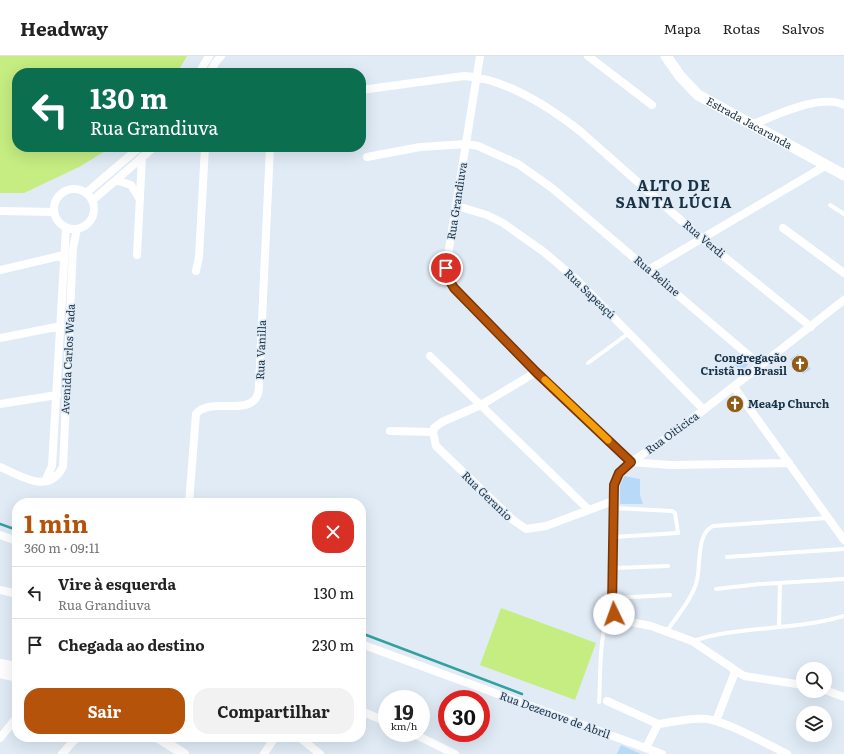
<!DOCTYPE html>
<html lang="pt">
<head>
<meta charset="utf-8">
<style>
  :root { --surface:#fff; --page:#f2f2f2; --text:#222; --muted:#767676; --line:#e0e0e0; --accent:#b45309 }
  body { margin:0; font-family:Literata,serif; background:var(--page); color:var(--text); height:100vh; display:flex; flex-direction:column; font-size:15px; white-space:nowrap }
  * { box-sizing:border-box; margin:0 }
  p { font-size:13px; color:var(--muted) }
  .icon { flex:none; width:22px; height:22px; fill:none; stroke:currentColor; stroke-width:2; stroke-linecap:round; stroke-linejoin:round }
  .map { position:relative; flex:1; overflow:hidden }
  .drawer { position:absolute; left:12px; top:442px; width:354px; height:244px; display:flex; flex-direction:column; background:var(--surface); border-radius:16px; box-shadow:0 4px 16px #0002 }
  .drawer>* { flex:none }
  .hud { position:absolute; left:12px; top:12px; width:354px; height:84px; border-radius:16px; box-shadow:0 4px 16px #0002; background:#0b6e4f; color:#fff; overflow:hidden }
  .buttons { position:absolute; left:796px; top:606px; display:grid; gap:8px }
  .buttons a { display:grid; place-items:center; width:36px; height:36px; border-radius:50%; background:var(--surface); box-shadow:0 4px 16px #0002; font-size:20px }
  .speed { position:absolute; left:378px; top:634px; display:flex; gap:8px; font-size:20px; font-weight:700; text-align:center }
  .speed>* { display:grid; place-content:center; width:52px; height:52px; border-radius:50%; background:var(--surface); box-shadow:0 4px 16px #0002; line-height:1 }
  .speed small { font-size:10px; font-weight:400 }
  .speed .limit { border:6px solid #d22; background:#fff; color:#111 }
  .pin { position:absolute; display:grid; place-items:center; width:34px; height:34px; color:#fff; margin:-17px; border:2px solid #fff; border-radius:50%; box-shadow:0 1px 4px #0007 }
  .me { position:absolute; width:44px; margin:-22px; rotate:357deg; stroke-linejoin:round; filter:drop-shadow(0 0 3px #0008) }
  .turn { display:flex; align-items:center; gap:14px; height:84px; padding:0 12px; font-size:18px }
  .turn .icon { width:52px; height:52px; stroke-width:2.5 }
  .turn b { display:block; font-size:28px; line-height:34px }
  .round { display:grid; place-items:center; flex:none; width:42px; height:42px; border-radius:16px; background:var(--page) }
  .overview { display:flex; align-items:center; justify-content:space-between; height:68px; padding:0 12px }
  h1 { font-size:24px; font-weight:700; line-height:30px; color:var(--accent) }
  .button { display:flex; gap:8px; margin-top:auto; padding:8px 12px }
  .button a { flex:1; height:46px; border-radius:16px; background:var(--accent); color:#fff; font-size:16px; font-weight:700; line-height:46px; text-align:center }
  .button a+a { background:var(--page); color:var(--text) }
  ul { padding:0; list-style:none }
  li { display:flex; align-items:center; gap:12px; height:52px; padding:0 12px; border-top:1px solid var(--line) }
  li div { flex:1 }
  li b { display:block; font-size:15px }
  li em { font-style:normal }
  header { display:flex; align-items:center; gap:24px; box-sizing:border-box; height:56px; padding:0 20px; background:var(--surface); border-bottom:1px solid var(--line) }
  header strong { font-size:19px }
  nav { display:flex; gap:22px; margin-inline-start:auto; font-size:14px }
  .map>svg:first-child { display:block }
</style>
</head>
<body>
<header>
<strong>Headway</strong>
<nav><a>Mapa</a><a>Rotas</a><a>Salvos</a></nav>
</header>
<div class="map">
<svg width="844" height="698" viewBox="0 0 844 698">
  <rect width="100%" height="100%" fill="#e0ebf6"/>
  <!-- green -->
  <path fill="#c5ed82" d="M0,0H187L177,17H17V91H112L79,111L24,137H0Z
    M501,552L596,587L575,644L480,609Z"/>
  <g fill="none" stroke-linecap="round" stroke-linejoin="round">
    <!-- stream -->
    <path stroke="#34a19d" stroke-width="2.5" d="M0,468L17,474
      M361,577L522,638"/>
  </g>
  <!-- building -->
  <path fill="#b7daf9" d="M798,298L811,313L803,318L790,303Z
    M742,302L748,309L741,315L734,308Z
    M624,420L640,423V439L643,448H620V430Z
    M621,689L641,698H617Z"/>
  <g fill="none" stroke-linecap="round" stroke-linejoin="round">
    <!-- service -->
    <path stroke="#fff" stroke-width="4" d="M830,149L844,158
      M588,307L629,277
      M614,452L672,455L675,457L678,477L614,481
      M727,501L844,493
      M614,512L668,510
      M716,533L760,528L844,523
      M612,542L670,539
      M779,571L780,527
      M667,575C677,560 693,542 697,524C701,508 696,478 713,470L828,462
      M693,585C742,569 794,575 844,560
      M599,646C601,619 598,578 611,554"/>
    <!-- minor -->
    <path stroke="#fff" stroke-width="8" d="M480,0L446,212L448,222L454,232L536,316L631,406L670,409L789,407
      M588,0L652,49
      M199,17L209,0
      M210,17L215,7L221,0
      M361,34L464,20C504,22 549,51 580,75L701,182L811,271
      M751,69C775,60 820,37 844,49
      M367,101L420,91L466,88L478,90L518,108L552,132L760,309
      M116,124L131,129L139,142
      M54 153a20 20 0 1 1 40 0a20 20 0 1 1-40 0Z
      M86,137L140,91
      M93,144L154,91
      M457,150L487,159L503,167L544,196L578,225L704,354
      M0,155L54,156
      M783,172L844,217
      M137,199L142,101
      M650,213L825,110
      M0,214L64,199
      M196,215L199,201L205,91
      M0,282L61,270
      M430,300L589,454
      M536,316L481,349L442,366L434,372L433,376L436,390L513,464L526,473L546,470L613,445
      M734,331L844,484
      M0,348L57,339
      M390,375L433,376
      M0,411C20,419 48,440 63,411L73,192L77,173
      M45,425L52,410L66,172
      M189,447L196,358C210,341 244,359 256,342C258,339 259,333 259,329L270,91
      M0,479L17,485
      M0,534L17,538
      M361,588L662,698
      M803,629L744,620L692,585L651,570L620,564L615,561L612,552L615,429L619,417L627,409L678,374L844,244
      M825,634L844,641
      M607,645L658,668
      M361,655L387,666
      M716,665L735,616
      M412,677L455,698
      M299,681L320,698
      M0,682L17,661
      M646,692L658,668C674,666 691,661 707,663C728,666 767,688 787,698
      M62,698L77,681
      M264,698L275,681"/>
    <!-- tertiary -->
    <path stroke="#fff" stroke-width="10" d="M0,608L17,611
      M0,617L17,621
      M157,681L184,698"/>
    <!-- secondary -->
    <path stroke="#fff" stroke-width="11" id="s1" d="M666,0L680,20L698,39L844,119"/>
  </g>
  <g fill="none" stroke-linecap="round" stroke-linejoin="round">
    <defs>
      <path id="route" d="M446,212L448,222L454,232L536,316L631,406L619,417L614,429L612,552L614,558"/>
    </defs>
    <!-- route casing -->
    <use href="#route" stroke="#753606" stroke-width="10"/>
    <!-- route -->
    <use href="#route" stroke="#b45309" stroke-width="7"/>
    <!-- slow -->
    <path stroke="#f59e0b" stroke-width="7" d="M545,324L608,384"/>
  </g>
  <!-- icons -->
  <defs>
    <symbol id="church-disc" viewBox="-11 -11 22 22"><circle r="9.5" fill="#925a13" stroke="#e0ebf6"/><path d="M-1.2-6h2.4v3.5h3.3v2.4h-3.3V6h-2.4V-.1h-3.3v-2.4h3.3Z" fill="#fff"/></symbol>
  </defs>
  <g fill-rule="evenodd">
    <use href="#church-disc" x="790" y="298" width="20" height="20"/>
    <use href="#church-disc" x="725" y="338" width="20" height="20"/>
  </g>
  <g text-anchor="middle" stroke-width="3" stroke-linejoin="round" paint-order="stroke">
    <!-- street labels -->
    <g font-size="11" fill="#1a3246" stroke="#e0ebf6">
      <text dy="4" stroke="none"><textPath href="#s1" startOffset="109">Estrada Jacaranda</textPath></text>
      <text transform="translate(457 145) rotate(-81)" y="4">Rua Grandiuva</text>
      <text transform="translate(704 183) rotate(40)" y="4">Rua Verdi</text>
      <text transform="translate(657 220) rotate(40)" y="4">Rua Beline</text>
      <text transform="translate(590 238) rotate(44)" y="4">Rua Sapeaçú</text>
      <text transform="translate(261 294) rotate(-88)" y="4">Rua Vanilla</text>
      <text transform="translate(68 303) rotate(-87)" y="4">Avenida Carlos Wada</text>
      <text transform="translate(672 377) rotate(-36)" y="4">Rua Oiticica</text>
      <text transform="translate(487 440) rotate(44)" y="4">Rua Geranio</text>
      <text transform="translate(555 659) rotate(20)" y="4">Rua Dezenove de Abril</text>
    </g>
    <!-- poi labels -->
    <g font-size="11" font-weight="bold" fill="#1a3246" stroke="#e0ebf6" text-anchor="end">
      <text x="787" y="306">Congregação<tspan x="787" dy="13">Cristã no Brasil</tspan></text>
      <text x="748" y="352" text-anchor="start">Mea4p Church</text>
    </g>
    <!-- district labels -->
    <g font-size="15" font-weight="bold" letter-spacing="1" fill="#1a3246" stroke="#e0ebf6">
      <text x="674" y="135">ALTO DE<tspan x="674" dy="17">SANTA LÚCIA</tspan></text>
    </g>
  </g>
</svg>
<div class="buttons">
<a><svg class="icon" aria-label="search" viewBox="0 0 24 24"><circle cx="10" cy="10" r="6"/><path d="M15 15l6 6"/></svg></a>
<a><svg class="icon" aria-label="layers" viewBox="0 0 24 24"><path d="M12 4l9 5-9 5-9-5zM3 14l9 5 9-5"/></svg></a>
</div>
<div class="speed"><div>19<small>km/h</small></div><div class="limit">30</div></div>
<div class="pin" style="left:446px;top:212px;background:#d93025"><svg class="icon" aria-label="arrive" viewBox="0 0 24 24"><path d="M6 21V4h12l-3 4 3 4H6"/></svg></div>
<svg class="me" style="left:614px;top:558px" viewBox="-20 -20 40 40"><circle r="19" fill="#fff"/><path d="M0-13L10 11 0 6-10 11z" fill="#b45309"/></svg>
<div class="hud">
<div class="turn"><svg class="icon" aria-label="left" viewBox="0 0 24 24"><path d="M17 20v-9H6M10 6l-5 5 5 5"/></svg><div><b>130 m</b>Rua Grandiuva</div></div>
</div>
<section class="drawer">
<div class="overview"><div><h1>1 min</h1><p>360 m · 09:11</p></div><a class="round" style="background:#d93025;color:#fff"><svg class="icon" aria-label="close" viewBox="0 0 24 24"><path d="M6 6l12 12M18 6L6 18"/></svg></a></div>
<ul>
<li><svg class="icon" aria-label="left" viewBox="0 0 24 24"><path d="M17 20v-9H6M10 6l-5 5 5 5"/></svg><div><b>Vire à esquerda</b><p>Rua Grandiuva</p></div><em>130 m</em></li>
<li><svg class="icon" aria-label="arrive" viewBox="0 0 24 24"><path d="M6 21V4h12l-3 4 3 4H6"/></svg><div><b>Chegada ao destino</b></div><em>230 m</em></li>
</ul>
<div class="button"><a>Sair</a><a>Compartilhar</a></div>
</section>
</div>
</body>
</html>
